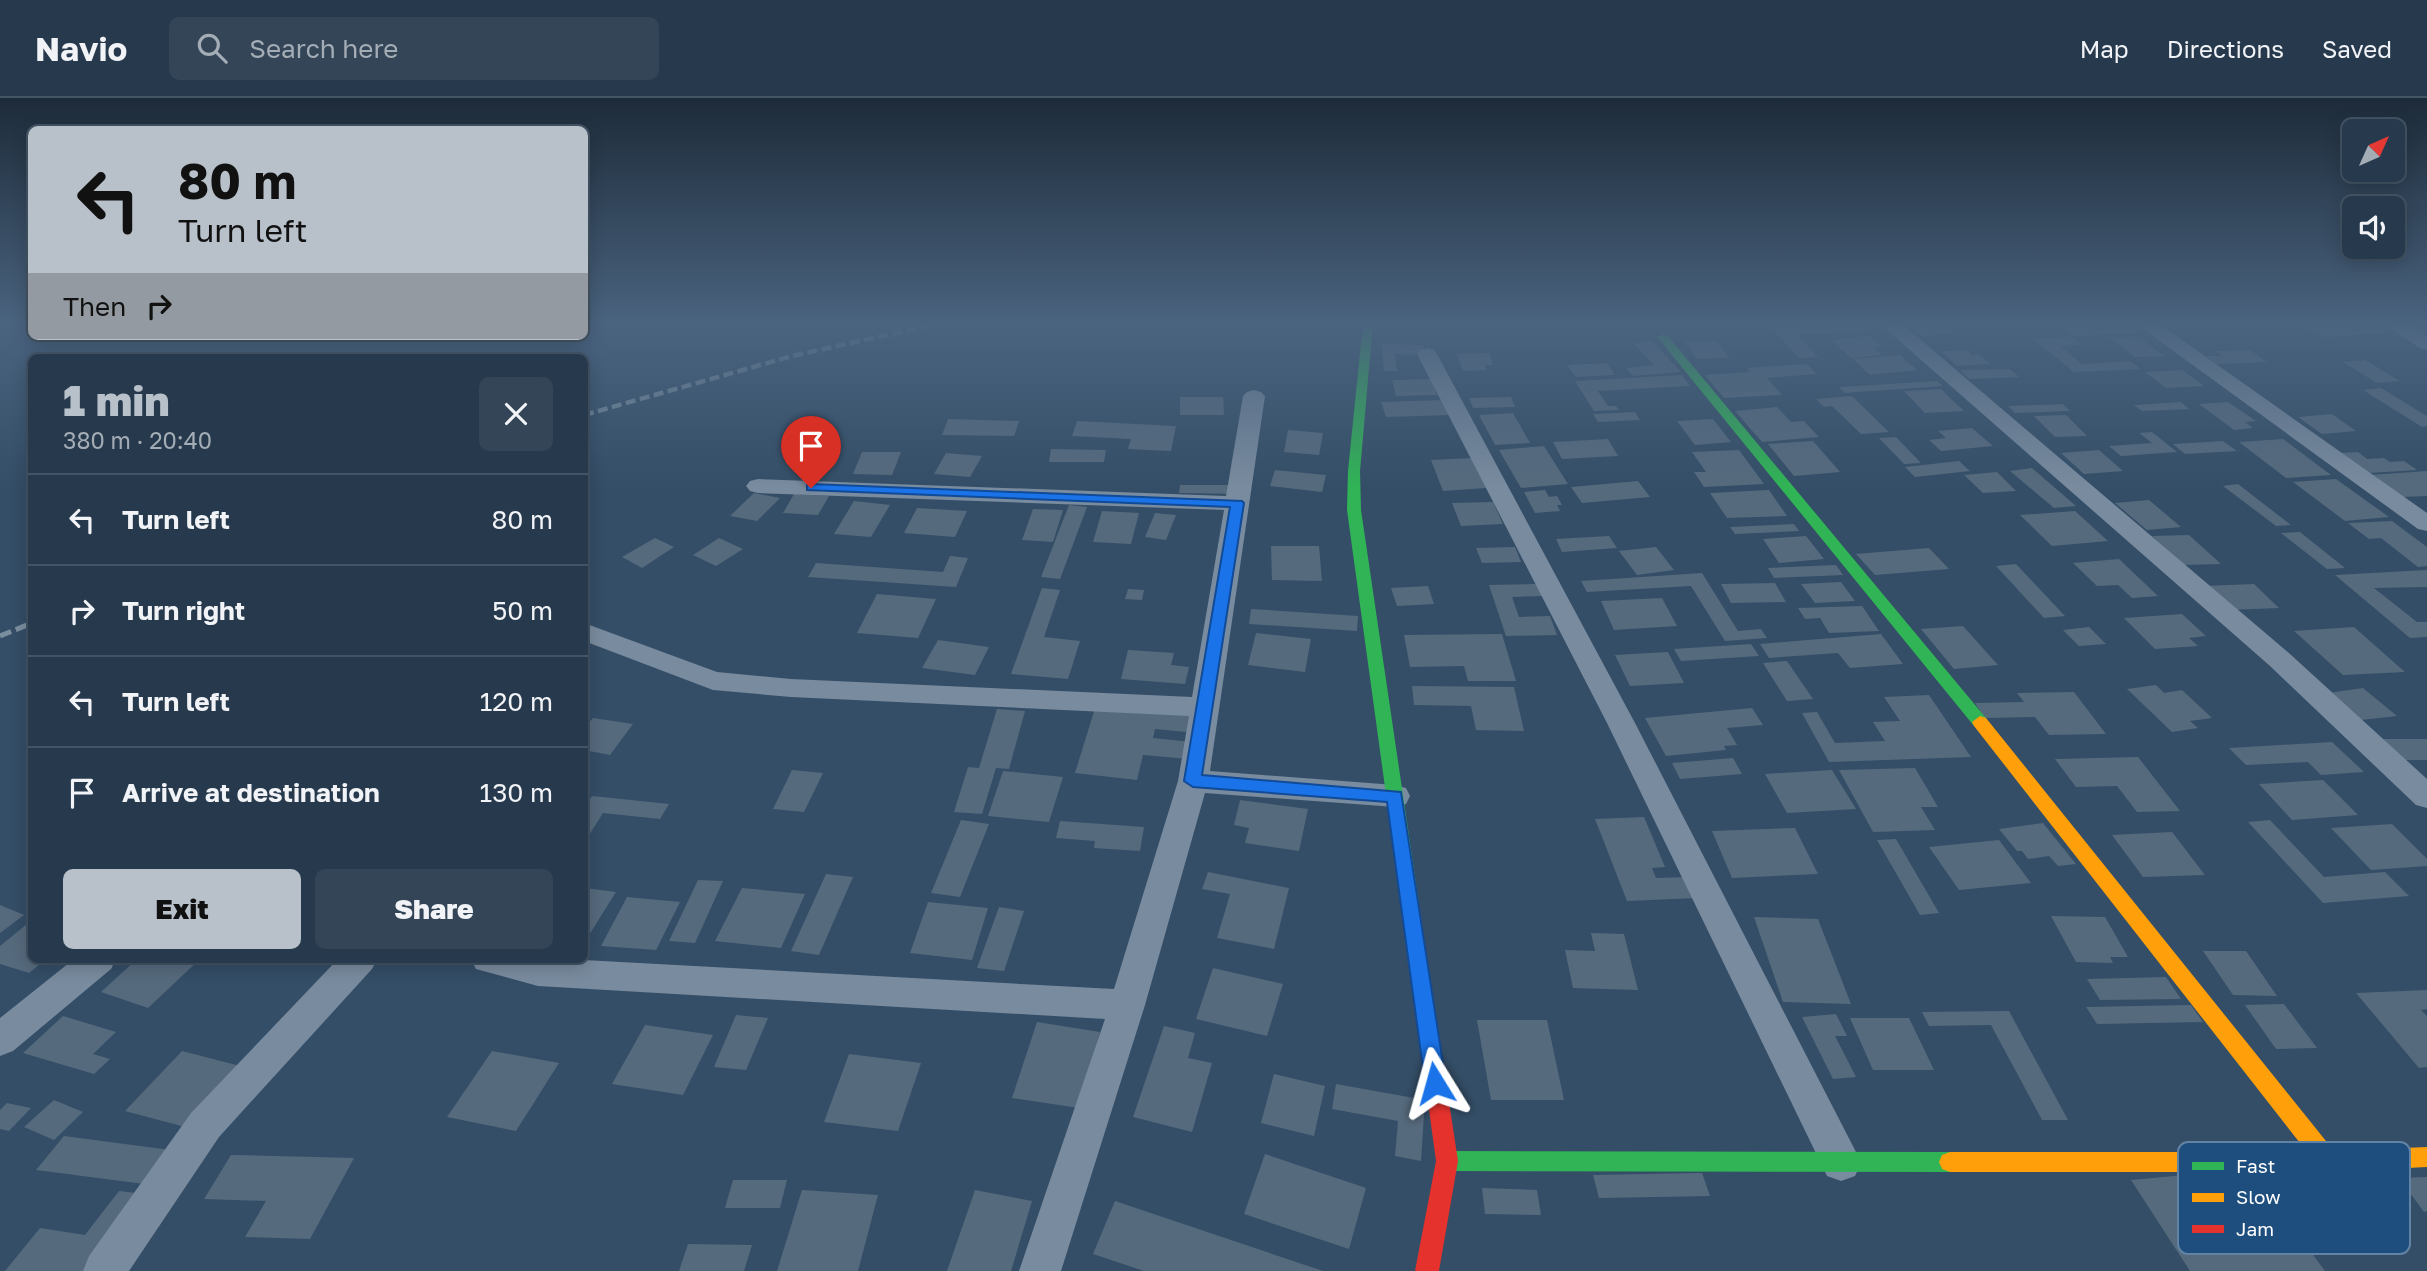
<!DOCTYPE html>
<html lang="en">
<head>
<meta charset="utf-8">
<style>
  :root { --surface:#273a4d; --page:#334557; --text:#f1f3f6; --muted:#a4adb6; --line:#435465; --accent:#b8c1ca }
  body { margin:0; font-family:"Golos Text",sans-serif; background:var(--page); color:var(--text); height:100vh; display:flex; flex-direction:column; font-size:26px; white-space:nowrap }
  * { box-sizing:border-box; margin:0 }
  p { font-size:23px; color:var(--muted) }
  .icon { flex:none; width:38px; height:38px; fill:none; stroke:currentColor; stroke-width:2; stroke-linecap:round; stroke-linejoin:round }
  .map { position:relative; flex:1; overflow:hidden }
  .side { position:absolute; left:28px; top:256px; width:560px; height:609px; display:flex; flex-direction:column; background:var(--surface); border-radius:10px; box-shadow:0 4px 18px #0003,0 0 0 2px var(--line) }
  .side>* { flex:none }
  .banner { position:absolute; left:28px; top:28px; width:560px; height:214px; border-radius:10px; box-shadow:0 4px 18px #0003,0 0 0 2px var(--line); background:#b8c1ca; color:#111; overflow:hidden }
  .needle { width:46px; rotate:45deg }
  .fabs { position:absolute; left:2342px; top:21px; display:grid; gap:14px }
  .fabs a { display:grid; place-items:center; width:63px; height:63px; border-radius:10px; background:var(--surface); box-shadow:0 4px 18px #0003,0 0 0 2px var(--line); font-size:35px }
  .pin { position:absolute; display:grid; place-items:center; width:60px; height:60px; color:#fff; margin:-72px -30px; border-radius:50% 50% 50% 0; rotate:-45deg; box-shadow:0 0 7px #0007 }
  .pin .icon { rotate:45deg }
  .me { position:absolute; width:77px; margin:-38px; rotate:352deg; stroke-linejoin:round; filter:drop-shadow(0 0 5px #0008) }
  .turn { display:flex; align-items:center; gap:24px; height:147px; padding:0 35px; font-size:32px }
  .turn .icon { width:91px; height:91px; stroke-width:2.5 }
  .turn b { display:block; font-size:49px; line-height:60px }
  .then { display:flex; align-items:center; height:66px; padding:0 35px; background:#0003; gap:14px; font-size:26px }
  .round { display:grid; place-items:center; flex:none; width:74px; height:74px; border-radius:10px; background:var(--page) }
  .overview { display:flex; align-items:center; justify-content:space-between; height:119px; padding:0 35px }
  h1 { font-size:42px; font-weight:800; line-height:52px; color:var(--accent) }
  .primary-button { display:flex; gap:14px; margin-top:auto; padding:14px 35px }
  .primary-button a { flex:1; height:80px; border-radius:10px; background:var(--accent); color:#111; font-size:28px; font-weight:800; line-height:80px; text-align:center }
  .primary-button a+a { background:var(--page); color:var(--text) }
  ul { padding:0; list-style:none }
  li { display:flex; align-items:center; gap:21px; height:91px; padding:0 35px; border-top:2px solid var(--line) }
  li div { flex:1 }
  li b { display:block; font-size:26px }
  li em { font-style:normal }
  header { display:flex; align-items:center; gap:42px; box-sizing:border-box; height:98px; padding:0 35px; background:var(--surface); border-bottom:2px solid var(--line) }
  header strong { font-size:33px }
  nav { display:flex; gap:38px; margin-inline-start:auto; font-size:24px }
  .search { width:490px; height:63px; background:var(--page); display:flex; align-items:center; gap:18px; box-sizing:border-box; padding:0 24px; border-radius:10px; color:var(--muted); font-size:26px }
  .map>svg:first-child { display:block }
</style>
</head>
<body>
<header>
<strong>Navio</strong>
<div class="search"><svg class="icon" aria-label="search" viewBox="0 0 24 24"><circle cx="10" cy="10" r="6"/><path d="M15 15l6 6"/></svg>Search here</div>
<nav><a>Map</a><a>Directions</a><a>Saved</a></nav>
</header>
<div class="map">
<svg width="2427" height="1173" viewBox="0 0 2427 1173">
  <rect width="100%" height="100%" fill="#344e67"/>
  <!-- building -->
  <path fill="#566a7d" d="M1767,225H1860L1868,233L1797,237L1818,259L1799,260Z
    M1907,225H1943L1955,235L1921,238Z
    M2373,225L2390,235L2320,239L2299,226Z
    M2405,225H2427V238Z
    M2132,228L2141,235L2073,238L2064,230Z
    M1871,238L1882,249H1874L1882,257L1851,260L1831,242Z
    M2072,239L2082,247L2060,248L2082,266L2130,263L2140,271L2074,274L2033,241Z
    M2139,239L2164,258L2135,259L2110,240Z
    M1652,243L1681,274L1633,278L1626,270L1654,267L1633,245Z
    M1716,243L1730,260L1697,261L1685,244Z
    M1382,246L1423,247L1424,257L1395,256L1397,273H1384Z
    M1967,252L1972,257L1978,256L1990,266L1957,268L1941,253Z
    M2250,252L2267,264L2217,266L2206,258H2222L2216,253Z
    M1489,255L1493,267H1485L1487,272L1463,273L1457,256Z
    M1900,257L1917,272L1870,277L1853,261Z
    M2365,262L2400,283L2377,285L2343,264Z
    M1607,265L1615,277L1576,279L1567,267Z
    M1807,266L1817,276L1767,280L1782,297L1724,300L1705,277L1750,274L1747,270Z
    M2010,271L2019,279L1969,281L1960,272Z
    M2182,272L2204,288L2166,290L2145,274Z
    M1682,277L1690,288L1598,293L1608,308H1616L1619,312L1594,313L1575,283Z
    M1431,281L1437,297L1396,298L1392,282Z
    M1937,283L1943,288L1844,295L1839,289Z
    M2381,290L2427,318V328L2422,329L2363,292Z
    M1941,291L1964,313L1925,315L1904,293Z
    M1852,298L1889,334L1861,336L1832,308L1824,309L1816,301Z
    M1180,299H1223L1224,317H1180Z
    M1511,299L1515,309L1473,310L1469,300Z
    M1444,302L1450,317L1386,319L1381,304Z
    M2181,304L2189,311L2142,313L2134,307Z
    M2228,304L2256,323L2245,324L2253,330L2234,332L2199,306Z
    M2063,306L2070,313L2015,315L2008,308Z
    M1777,309L1791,324L1804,323L1819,339L1762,344L1735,313Z
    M1635,314L1640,322L1598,324L1593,316Z
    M1513,315L1530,345L1495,347L1479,317Z
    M2332,316L2356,333L2322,336L2298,319Z
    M2066,317L2087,338L2055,339L2034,318Z
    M948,321L1019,323L1014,338L942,337Z
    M1713,321L1731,344L1695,347L1677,323Z
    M1077,323L1176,328L1171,353L1128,351L1131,341L1072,338Z
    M1972,330L1993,348L1941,353L1929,342L1946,340L1938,333Z
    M1288,332L1323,335L1319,357L1284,354Z
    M2152,334L2177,354L2121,358L2109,348L2152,345L2139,335Z
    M1896,339L1921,365L1904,366L1879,340Z
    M1608,341L1618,358L1562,361L1553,344Z
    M2283,341L2331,377L2286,380L2239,344Z
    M1813,343L1840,374L1794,378L1768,346Z
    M2223,343L2237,353L2185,356L2173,346Z
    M1544,348L1568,386L1521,390L1499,352Z
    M1051,351L1106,352L1104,364H1049Z
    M1739,352L1764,386L1704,389L1694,374H1706L1692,354Z
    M2099,352L2123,373L2084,376L2061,355Z
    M862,354H901L892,377L853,376Z
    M2358,354L2367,361L2384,360L2390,364L2404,363L2417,372L2368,375L2340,355Z
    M946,355L982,358L970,379L934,376Z
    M1472,360L1486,390L1443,393L1431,362Z
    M1959,363L1970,373L1915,379L1905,369Z
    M2032,370L2076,408L2054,410L2010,373Z
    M1275,372L1326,377L1322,394L1270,388Z
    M2427,373V398L2401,399L2370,377Z
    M1997,374L2016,393L1983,395L1964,377Z
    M2336,381L2389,419L2345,423L2293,384Z
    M1638,383L1650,399L1582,405L1571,389Z
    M2238,386L2291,427L2276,428L2223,388Z
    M1180,387H1240V396L1179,395Z
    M1545,392L1549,399L1557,398L1562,407H1557L1560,413L1535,415L1524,394Z
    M1769,392L1787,418L1727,420L1710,395Z
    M754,395L780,400L757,423L730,418Z
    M794,396L829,398L818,417L783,415Z
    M2149,402L2181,429L2147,432L2115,405Z
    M854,403L890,407L871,439L834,436Z
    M1493,404L1503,426L1461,428L1452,405Z
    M1069,407L1087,409L1060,481L1041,479Z
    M917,410L967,413L955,439L904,435Z
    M1033,411L1063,412L1053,444L1022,442Z
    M1102,413L1139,415L1131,446L1093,444Z
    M2075,413L2108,443L2052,448L2020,417Z
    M1155,415L1176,417L1166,442L1145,439Z
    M2392,423L2427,449V468L2418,469L2381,440L2369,441L2348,425Z
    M1794,426L1799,433L1735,436L1730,429Z
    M2300,434L2345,470L2327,471L2281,435Z
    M2189,437L2221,466L2183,467L2152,438Z
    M1609,438L1617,450L1562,454L1556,441Z
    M1806,438L1824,461L1779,465L1763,441Z
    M655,440L674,449L642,470L622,459Z
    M719,440L743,451L716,468L693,457Z
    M1271,448H1319L1322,483L1272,482Z
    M1515,449L1521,464L1482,465L1476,450Z
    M1656,449L1674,472L1637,477L1619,453Z
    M1929,450L1949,471L1875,477L1856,456Z
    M950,458L968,460L956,489L808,479L816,465L943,474Z
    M2119,461L2158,498L2132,500L2118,487L2097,488L2073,465Z
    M2016,466L2065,518L2044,520L1996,468Z
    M1836,467L1843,477L1774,480L1768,470Z
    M2427,472V489L2374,490L2417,524H2427V539L2410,540L2335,477Z
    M1702,475L1738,533L1761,531L1767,540L1725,543L1691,488L1587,494L1581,483Z
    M1841,484L1855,503L1815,505L1801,486Z
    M1775,485L1786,504L1731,505L1721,486Z
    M1537,486L1542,498L1512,499L1519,519L1550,518L1557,537L1506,538L1489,487Z
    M2254,486L2279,510L2228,512L2204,488Z
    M1428,488L1434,506L1397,508L1391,490Z
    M1042,490L1060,492L1044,539L1080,543L1068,581L1011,576Z
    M1128,491L1144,492L1142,502L1125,501Z
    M877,496L936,501L918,540L857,535Z
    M1662,500L1677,528L1614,532L1601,503Z
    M1862,508L1879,533L1829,535L1820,520L1805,521L1798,510Z
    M1251,511L1358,518L1357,533L1249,526Z
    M2182,516L2206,538L2189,540L2198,548L2155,551L2124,520Z
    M1963,528L1998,567L1954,571L1921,531Z
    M2089,529L2106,546L2079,548L2063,532Z
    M2354,529L2405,574L2343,577L2294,533Z
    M1256,535L1311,541L1305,574L1248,567Z
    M1502,536L1516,583H1468L1464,568L1410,569L1404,537Z
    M1881,536L1903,566L1850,570L1838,555L1769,560L1760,546Z
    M938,542L989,549L975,577L922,570Z
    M1751,546L1759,558L1681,563L1674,551Z
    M1128,552L1174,555L1171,567L1189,569L1185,586L1121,581Z
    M1668,554L1684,585L1630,588L1615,557Z
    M1787,563L1813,601L1787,603L1763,565Z
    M2156,587L2164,595L2182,592L2212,620L2190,623L2198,630L2172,634L2127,591Z
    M1412,588L1514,589L1524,633L1476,632L1471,608L1414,607Z
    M2363,590L2397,618L2361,622L2328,595Z
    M2074,594L2106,636L2049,637L2035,619L1985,620L1975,605L2024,604L2017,595Z
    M1929,597L1971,659L1829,664L1802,615L1817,614L1835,645L1885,643L1873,624L1900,623L1884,599Z
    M1096,607L1191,616L1187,634L1155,631L1153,640L1192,644L1188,661L1143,657L1137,682L1075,675Z
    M1752,610L1763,627L1727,630L1737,647L1724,648L1726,652L1666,658L1645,620Z
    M997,611L1025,613L1009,671L996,670L982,716L954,714L968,669L979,670Z
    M593,620L633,626L610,657L584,652V630Z
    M2381,641H2427V662H2401Z
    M2332,644L2364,674L2321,677L2308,664L2246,667L2229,650Z
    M2138,659L2180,713L2137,714L2117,688L2076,689L2055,661Z
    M1733,660L1742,676L1680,681L1672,665Z
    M1915,670L1938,709H1921L1935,732L1873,734L1839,672Z
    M792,672L823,675L804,714L773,711Z
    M1832,672L1856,711L1787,715L1765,676Z
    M1003,673L1063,679L1049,724L988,718Z
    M2323,682L2358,717L2292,722L2259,686Z
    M592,698L669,706L660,721L603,715L584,745V710Z
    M1240,702L1308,711L1299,753L1245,745L1249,730L1234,727Z
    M1644,719L1665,769L1652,770L1656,780L1688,779L1697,800L1627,803L1595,721Z
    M961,722L989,726L960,799L931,795Z
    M2270,722L2324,779L2385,774L2409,798L2323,805L2248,724Z
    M1060,723L1144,729L1140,753L1094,750L1095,743L1056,740Z
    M2043,725L2076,766L2058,768L2049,758L2028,761L2022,753H2017L1999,731Z
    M2392,726L2427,761V768L2371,772L2331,730Z
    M1795,730L1818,776L1732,780L1712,733Z
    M2172,734L2205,777L2143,779L2112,737Z
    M1896,741L1939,815L1920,817L1877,742Z
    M1999,742L2031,785L1959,792L1929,749Z
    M1208,774L1289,790L1274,851L1217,840L1230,796L1202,791Z
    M826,776L853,779L819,857L791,853Z
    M698,782L723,783L695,845L669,843Z
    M584,790L616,794L584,845Z
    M742,790L805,796L781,850L715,843Z
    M627,799L680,804L656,852L601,848Z
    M928,804L988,810L972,862L910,855Z
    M0,807L24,817L0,835Z
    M999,809L1024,813L1004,873L977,870Z
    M2051,818L2105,819L2128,859H2110L2113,865L2076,864Z
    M1754,819L1818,821L1851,906L1783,904Z
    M32,822V861H46L29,875L0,866V848Z
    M1591,835L1624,836L1638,892L1573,890L1565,852L1595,853Z
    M2203,853H2246L2277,898L2233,897Z
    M137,861H200L148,910L101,894Z
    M1213,870L1283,886L1267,938L1196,921Z
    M2166,879L2181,901L2100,902L2087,881Z
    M2427,892V911L2421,912L2427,918V969L2419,970L2356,895Z
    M2284,906L2317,950L2276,951L2245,907Z
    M2191,907L2203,924L2097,926L2086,909Z
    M2009,913L2068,1022H2042L1991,927L1929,928L1922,914Z
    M1836,916L1847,938H1835L1856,979L1833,981L1802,919Z
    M736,917L768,920L746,972L714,969Z
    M63,918L116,934L93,956L110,961L94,976L23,955Z
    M1850,920H1909L1934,972H1873Z
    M1477,922H1547L1564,1002H1491Z
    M1037,924L1100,934L1079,1010L1012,1000Z
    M645,927L713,937L683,997L612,986Z
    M1164,928L1195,935L1188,960L1212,965L1192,1034L1133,1019Z
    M182,953L244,969L189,1030L125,1013Z
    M492,953L559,965L516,1033L447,1019Z
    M849,956L921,965L898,1033L824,1024Z
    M1274,976L1325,988L1314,1038L1261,1025Z
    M1336,986L1425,1002L1421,1063L1395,1058L1398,1023L1332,1011Z
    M54,1002L83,1014L54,1042L24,1029Z
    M7,1005L31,1010L9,1033L0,1031V1012Z
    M64,1038L178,1053L152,1087L36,1072Z
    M1265,1056L1366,1090L1349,1151L1244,1116Z
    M231,1057L354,1060L310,1141L245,1139L266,1103L204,1101Z
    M2250,1071L2325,1173H2190L2131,1082Z
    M1702,1075L1710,1098L1599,1100L1593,1077Z
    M2427,1079V1113L2424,1114L2399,1080Z
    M733,1082H787L780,1110H725Z
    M1482,1090L1537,1092L1541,1117L1485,1116Z
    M802,1092L878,1097L858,1173H777Z
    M975,1092L1032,1103L1011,1173H947Z
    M119,1093L145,1096L86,1173H5L40,1130L85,1137Z
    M1115,1103L1323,1173H1144L1093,1156Z
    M688,1146L752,1147L744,1173H679Z"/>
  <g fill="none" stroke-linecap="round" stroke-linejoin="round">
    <!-- street -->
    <path fill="#798b9e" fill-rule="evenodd" d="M1879,225H1901L2290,556L2427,681V710L2416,707L2270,568Z
      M2135,225H2158L2427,415V433L2418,431Z
      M2382,225H2406L2427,238V252L2420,250Z
      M1427,250L1434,252L1437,256L1635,625L1855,1052L1861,1065L1855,1078L1841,1083L1827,1078L1607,625L1417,256L1420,252Z
      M1254,292L1261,294L1265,298L1210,673L1395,687L1406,690L1410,698L1406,706L1395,709L1205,695L1145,907L1061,1173H1019L1105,921L538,888L476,871L471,861H565L1114,891L1178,683L1189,618L791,599L713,592L584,543V525L717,574L791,581L1192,599L1224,412L758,395L750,393L746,388L750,383L758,381L1226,398L1243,298L1247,294Z
      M74,861H116L111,871L13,953L0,958V920Z
      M338,861H377L372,871L219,1039L129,1173H83L89,1158L191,1015Z"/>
    <!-- fast -->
    <path fill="#30b455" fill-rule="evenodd" d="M1363,225H1373L1360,373L1361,412L1419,806L1417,811L1410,813L1403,811L1401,806L1347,412L1348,373Z
      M1663,236L1667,237L1986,620L1988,624L1986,628H1974L1659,241L1657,239Z
      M1447,1053L1950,1054L1958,1057L1961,1064L1958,1071L1950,1074L1447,1073L1439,1070L1436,1063L1439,1056Z"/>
    <!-- slow -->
    <path fill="#ff9f0a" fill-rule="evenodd" d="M1980,618L1986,620L2334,1053L2427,1049V1069L2329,1074H1950L1942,1071L1939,1064L1942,1057L1950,1054H2307L1974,628L1972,624Z"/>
    <!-- jam -->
    <path fill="#e5322d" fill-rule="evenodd" d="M1410,799L1417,801L1419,806L1458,1063L1439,1173H1415L1436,1063L1401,806L1403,801Z"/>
    <!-- rail-far1 -->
    <path stroke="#7b8e9e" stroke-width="4.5" stroke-dasharray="10 4.5" stroke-linecap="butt" d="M584,317L792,258L941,225"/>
    <!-- rail -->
    <path stroke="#7b8e9e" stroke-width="5" stroke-dasharray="12 5" stroke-linecap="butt" d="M0,538L32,525"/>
  </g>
  <!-- sky -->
  <linearGradient id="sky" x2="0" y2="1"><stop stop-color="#1d2b39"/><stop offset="0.58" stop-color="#4a637f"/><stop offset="1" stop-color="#4a637f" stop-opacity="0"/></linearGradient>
  <rect width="2427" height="389" fill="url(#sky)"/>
  <!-- route -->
  <path fill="#1a73e8" stroke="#114b97" stroke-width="2" d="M811,386L1242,403L1244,405L1202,677L1401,694L1446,985L1443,991L1435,994L1428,991L1425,985L1387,704L1193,689L1184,683L1230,409L807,392V387Z"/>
  <!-- legend -->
  <rect x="2178" y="1044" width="232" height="112" rx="10" fill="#1e4e7d" stroke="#6283a4" stroke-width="2"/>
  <rect x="2192" y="1064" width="32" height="8" fill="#30b455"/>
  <rect x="2192" y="1095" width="32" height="9" fill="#ff9f0a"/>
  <rect x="2192" y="1127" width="32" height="8" fill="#e5322d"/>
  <g font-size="19" fill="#fff">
    <text x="2236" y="1075">Fast</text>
    <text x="2236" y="1106">Slow</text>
    <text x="2236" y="1138">Jam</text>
  </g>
</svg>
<div class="fabs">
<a><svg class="needle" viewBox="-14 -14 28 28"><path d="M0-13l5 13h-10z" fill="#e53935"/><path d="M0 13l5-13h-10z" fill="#a4adb6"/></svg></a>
<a><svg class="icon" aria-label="sound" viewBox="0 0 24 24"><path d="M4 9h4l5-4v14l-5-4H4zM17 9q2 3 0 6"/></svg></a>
</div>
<div class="pin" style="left:811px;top:390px;background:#d93025"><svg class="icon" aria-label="arrive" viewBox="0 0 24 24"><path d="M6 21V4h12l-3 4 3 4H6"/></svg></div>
<svg class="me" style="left:1435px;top:985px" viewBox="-20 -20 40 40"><path d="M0-17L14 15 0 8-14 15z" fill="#1a73e8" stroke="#fff" stroke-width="4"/></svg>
<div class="banner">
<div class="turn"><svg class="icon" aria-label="left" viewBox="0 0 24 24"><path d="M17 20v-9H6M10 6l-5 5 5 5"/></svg><div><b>80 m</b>Turn left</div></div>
<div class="then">Then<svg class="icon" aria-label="right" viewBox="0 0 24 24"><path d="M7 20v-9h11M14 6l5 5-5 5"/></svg></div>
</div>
<section class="side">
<div class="overview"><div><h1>1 min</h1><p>380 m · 20:40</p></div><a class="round"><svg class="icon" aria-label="close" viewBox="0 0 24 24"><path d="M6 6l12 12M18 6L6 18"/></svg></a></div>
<ul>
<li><svg class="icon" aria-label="left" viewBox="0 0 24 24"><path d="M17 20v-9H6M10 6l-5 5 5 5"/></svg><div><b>Turn left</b></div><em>80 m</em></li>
<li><svg class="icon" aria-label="right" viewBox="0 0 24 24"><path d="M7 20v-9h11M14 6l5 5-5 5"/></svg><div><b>Turn right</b></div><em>50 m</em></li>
<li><svg class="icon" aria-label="left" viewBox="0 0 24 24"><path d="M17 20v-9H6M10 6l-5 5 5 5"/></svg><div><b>Turn left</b></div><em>120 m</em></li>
<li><svg class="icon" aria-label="arrive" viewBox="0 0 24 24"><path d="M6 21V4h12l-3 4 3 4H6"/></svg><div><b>Arrive at destination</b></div><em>130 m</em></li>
</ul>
<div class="primary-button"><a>Exit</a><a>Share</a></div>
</section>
</div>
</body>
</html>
